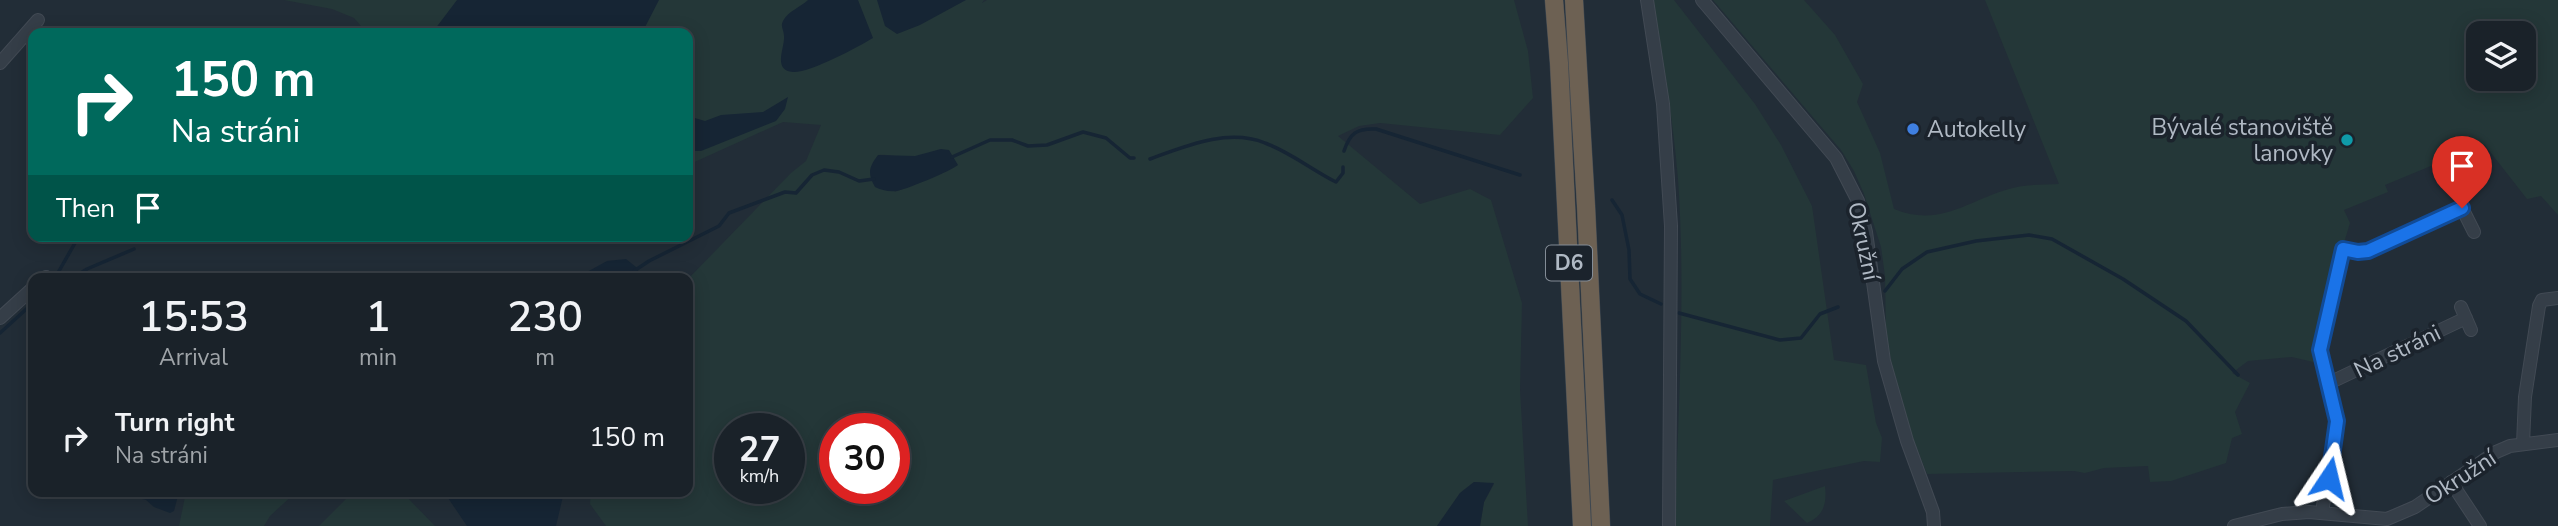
<!DOCTYPE html>
<html lang="en">
<head>
<meta charset="utf-8">
<style>
  :root { --surface:#1a2229; --page:#232a31; --text:#f1f3f6; --muted:#9fa4a8; --line:#383f46 }
  body { margin:0; font-family:"Nunito Sans",sans-serif; background:var(--page); color:var(--text); height:100vh; display:flex; flex-direction:column; font-size:26px; white-space:nowrap }
  * { box-sizing:border-box; margin:0 }
  p { font-size:23px; color:var(--muted) }
  .icon { flex:none; width:38px; height:38px; fill:none; stroke:currentColor; stroke-width:2; stroke-linecap:round; stroke-linejoin:round }
  .map { position:relative; flex:1; overflow:hidden }
  .sheet { position:absolute; left:28px; top:273px; width:665px; height:224px; display:flex; flex-direction:column; background:var(--surface); border-radius:14px; box-shadow:0 4px 18px #0003,0 0 0 2px var(--line) }
  .sheet>* { flex:none }
  .top-card { position:absolute; left:28px; top:28px; width:665px; height:214px; border-radius:14px; box-shadow:0 4px 18px #0003,0 0 0 2px var(--line); background:#00695c; color:#fff; overflow:hidden }
  .tools { position:absolute; left:2466px; top:21px; display:grid; gap:14px }
  .tools a { display:grid; place-items:center; width:70px; height:70px; border-radius:14px; background:var(--surface); box-shadow:0 4px 18px #0003,0 0 0 2px var(--line); font-size:35px }
  .speed { position:absolute; left:714px; top:413px; display:flex; gap:14px; font-size:35px; font-weight:700; text-align:center }
  .speed>* { display:grid; place-content:center; width:91px; height:91px; border-radius:50%; background:var(--surface); box-shadow:0 4px 18px #0003,0 0 0 2px var(--line); line-height:1 }
  .speed small { font-size:18px; font-weight:400 }
  .speed .limit { border:10px solid #d22; background:#fff; color:#111 }
  .pin { position:absolute; display:grid; place-items:center; width:60px; height:60px; color:#fff; margin:-72px -30px; border-radius:50% 50% 50% 0; rotate:-45deg; box-shadow:0 0 7px #0007 }
  .pin .icon { rotate:45deg }
  .me { position:absolute; width:77px; margin:-38px; rotate:10deg; stroke-linejoin:round; filter:drop-shadow(0 0 5px #0008) }
  .turn { display:flex; align-items:center; gap:24px; height:147px; padding:0 28px; font-size:32px }
  .turn .icon { width:91px; height:91px; stroke-width:2.5 }
  .turn b { display:block; font-size:49px; line-height:60px }
  .then { display:flex; align-items:center; height:66px; padding:0 28px; background:#0003; gap:14px; font-size:26px }
  .eta { display:flex; justify-content:space-evenly; align-items:center; height:119px; text-align:center }
  .eta b { font-size:42px; font-weight:600; line-height:49px }
  ul { padding:0; list-style:none }
  li { display:flex; align-items:center; gap:21px; height:91px; padding:0 28px }
  li div { flex:1 }
  li b { display:block; font-size:26px }
  li em { font-style:normal }
  .map>svg:first-child { display:block }
</style>
</head>
<body>
<div class="map">
<svg width="2558" height="526" viewBox="0 0 2558 526">
  <rect width="100%" height="100%" fill="#222d37"/>
  <!-- green -->
  <path fill="#243738" fill-rule="evenodd" d="M284,0H984L982,3L987,0H1514L1528,51L1533,98L1500,135L1380,123L1359,126L1338,136L1420,204L1470,189L1491,200L1522,303L1520,390L1528,526H1480L1484,502L1494,484L1474,482L1460,493L1437,526H606L590,504L591,492H688V279L791,173L806,161L821,125L783,122L688,165V33H367L354,18L332,9ZM941,149L936,175L895,192L878,155C887,154 892,156 901,157C914,159 929,153 941,149ZM730,429H789V488H730ZM835,429H894V488H835Z
    M1653,0H1674L1755,104L1781,145L1812,206L1834,360L1866,365L1876,423L1882,438L1880,462L1864,461L1773,480L1770,526H1675C1678,411 1686,294 1678,179C1673,119 1663,60 1653,0Z
    M1713,0H1804L1835,35L1863,84L1857,102L1880,153L1894,209C1940,228 1969,200 2009,189C2024,184 2043,185 2059,184L1985,0H2558V215L2541,196L2527,199L2484,144L2385,185L2388,192L2344,210L2350,223L2344,243H2341L2315,345L2316,360L2313,362L2292,357L2248,361L2232,373L2250,383L2235,412L2242,434L2232,438L2226,463L2171,481L2150,482L2148,466L2104,468L2085,473L2074,471L1927,474L1910,431L1891,361L1886,334L1885,276L1881,247L1864,194L1854,171L1841,150ZM2478,33H2524V79H2478Z
    M1825,486C1827,503 1824,516 1807,523L1784,501Z
    M186,492H296L270,516L264,526H179Z
    M353,492H402L435,526H319Z"/>
  <!-- water -->
  <path fill="#162534" d="M457,0H659L642,33H432Z
    M808,0H858L873,38C858,47 810,73 793,72C772,70 785,48 784,36C784,30 780,27 783,21C788,11 801,7 808,0Z
    M877,0H966L920,25L897,34L885,26Z
    M788,97L785,109L776,121L701,151H688V116L705,121L721,115L763,112Z
    M941,149L949,150L958,165C953,170 903,191 896,191C889,192 881,190 875,187C867,173 869,167 878,155L915,156Z
    M626,259L636,267L642,278H576L607,261Z
    M1474,482L1494,483L1484,502L1480,526H1437L1460,493Z
    M130,492H179L174,511L170,513L154,507L146,500L131,496Z
    M444,492H564L556,526H467Z"/>
  <g fill="none" stroke-linecap="round" stroke-linejoin="round">
    <!-- stream -->
    <path stroke="#162534" stroke-width="3.5" d="M1344,151C1350,133 1357,128 1376,129L1520,175
      M952,157L990,140H1012L1028,146L1047,145L1083,132L1106,138L1130,158H1134
      M1150,159C1186,146 1228,128 1265,143C1290,152 1312,170 1336,182L1343,173V167
      M1612,200L1622,215L1629,250L1630,279L1640,294L1661,304
      M634,271L649,261L719,226L729,213L785,192L796,193L812,175L824,170L839,172L859,181L874,179
      M55,278L79,236
      M73,278L87,269L134,249
      M1885,291L1902,269L1927,252L1976,241L2029,235L2052,239L2123,279L2186,321L2238,375
      M1679,313L1780,340L1801,338L1820,314L1838,307
      M0,333L33,303"/>
    <defs>
      <path id="minor" d="M1647,0L1663,104L1671,226L1669,526
        M1702,0L1836,158L1858,201L1866,232L1884,361L1907,441L1933,512L1934,526
        M0,63L38,20
        M44,278L46,277
        M2461,307L2471,330
        M0,318L33,288
        M2329,383L2466,318
        M2523,444L2525,397L2539,306L2542,300L2558,298
        M2451,482L2480,526
        M2322,512L2337,421L2320,350L2343,249L2358,252L2368,251L2462,208L2474,232
        M2234,526L2282,514L2309,512L2387,519L2415,507L2496,452L2510,446L2558,440"/>
      <path id="highway" d="M1554,0L1559,63L1582,526
        M1574,0L1586,206L1601,526"/>
    </defs>
    <!-- minor casing -->
    <use href="#minor" stroke="#424a54" stroke-width="14"/>
    <!-- highway casing -->
    <use href="#highway" stroke="#404952" stroke-width="19"/>
    <!-- minor -->
    <use href="#minor" stroke="#353e48" stroke-width="12"/>
    <!-- highway -->
    <use href="#highway" stroke="#6d6153" stroke-width="18"/>
  </g>
  <g fill="none" stroke-linecap="round" stroke-linejoin="round">
    <defs>
      <path id="route" d="M2329,478L2337,421L2320,350L2343,249L2358,252L2368,251L2462,208"/>
    </defs>
    <!-- route casing -->
    <use href="#route" stroke="#114b97" stroke-width="18"/>
    <!-- route -->
    <use href="#route" stroke="#1a73e8" stroke-width="12"/>
  </g>
  <!-- markers -->
  <circle fill="#3f7fe0" stroke="#1b232c" stroke-width="2.5" cx="1913" cy="129" r="7"/>
  <circle fill="#0f9aa8" stroke="#1b232c" stroke-width="2.5" cx="2347" cy="140" r="7"/>
  <g text-anchor="middle" stroke-width="7" stroke-linejoin="round" paint-order="stroke">
    <!-- shield labels -->
    <rect fill="#1b232c" stroke="#838c96" stroke-width="2" x="1546" y="245.5" width="46" height="35" rx="5"/>
    <g font-size="21" font-weight="bold" fill="#b0b9c4">
      <text x="1569" y="270">D6</text>
    </g>
    <!-- poi labels -->
    <g font-size="23" fill="#b0b9c4" stroke="#1b232c" text-anchor="end">
      <text x="2333" y="135">Bývalé stanoviště<tspan x="2333" dy="26">lanovky</tspan></text>
      <text x="1927" y="137" text-anchor="start">Autokelly</text>
    </g>
    <!-- street labels -->
    <g font-size="23" fill="#b0b9c4" stroke="#1b232c">
      <text transform="translate(1864 241) rotate(78)" y="8">Okružní</text>
      <text transform="translate(2397 351) rotate(-26)" y="8">Na stráni</text>
      <text transform="translate(2460 477) rotate(-33)" y="8">Okružní</text>
    </g>
  </g>
</svg>
<div class="tools">
<a><svg class="icon" aria-label="layers" viewBox="0 0 24 24"><path d="M12 4l9 5-9 5-9-5zM3 14l9 5 9-5"/></svg></a>
</div>
<div class="speed"><div>27<small>km/h</small></div><div class="limit">30</div></div>
<div class="pin" style="left:2462px;top:208px;background:#d93025"><svg class="icon" aria-label="arrive" viewBox="0 0 24 24"><path d="M6 21V4h12l-3 4 3 4H6"/></svg></div>
<svg class="me" style="left:2329px;top:478px" viewBox="-20 -20 40 40"><path d="M0-17L14 15 0 8-14 15z" fill="#1a73e8" stroke="#fff" stroke-width="4"/></svg>
<div class="top-card">
<div class="turn"><svg class="icon" aria-label="right" viewBox="0 0 24 24"><path d="M7 20v-9h11M14 6l5 5-5 5"/></svg><div><b>150 m</b>Na stráni</div></div>
<div class="then">Then<svg class="icon" aria-label="arrive" viewBox="0 0 24 24"><path d="M6 21V4h12l-3 4 3 4H6"/></svg></div>
</div>
<section class="sheet">
<div class="eta">
<div><b>15:53</b><p>Arrival</p></div>
<div><b>1</b><p>min</p></div>
<div><b>230</b><p>m</p></div>
</div>
<ul>
<li><svg class="icon" aria-label="right" viewBox="0 0 24 24"><path d="M7 20v-9h11M14 6l5 5-5 5"/></svg><div><b>Turn right</b><p>Na stráni</p></div><em>150 m</em></li>
</ul>
</section>
</div>
</body>
</html>
